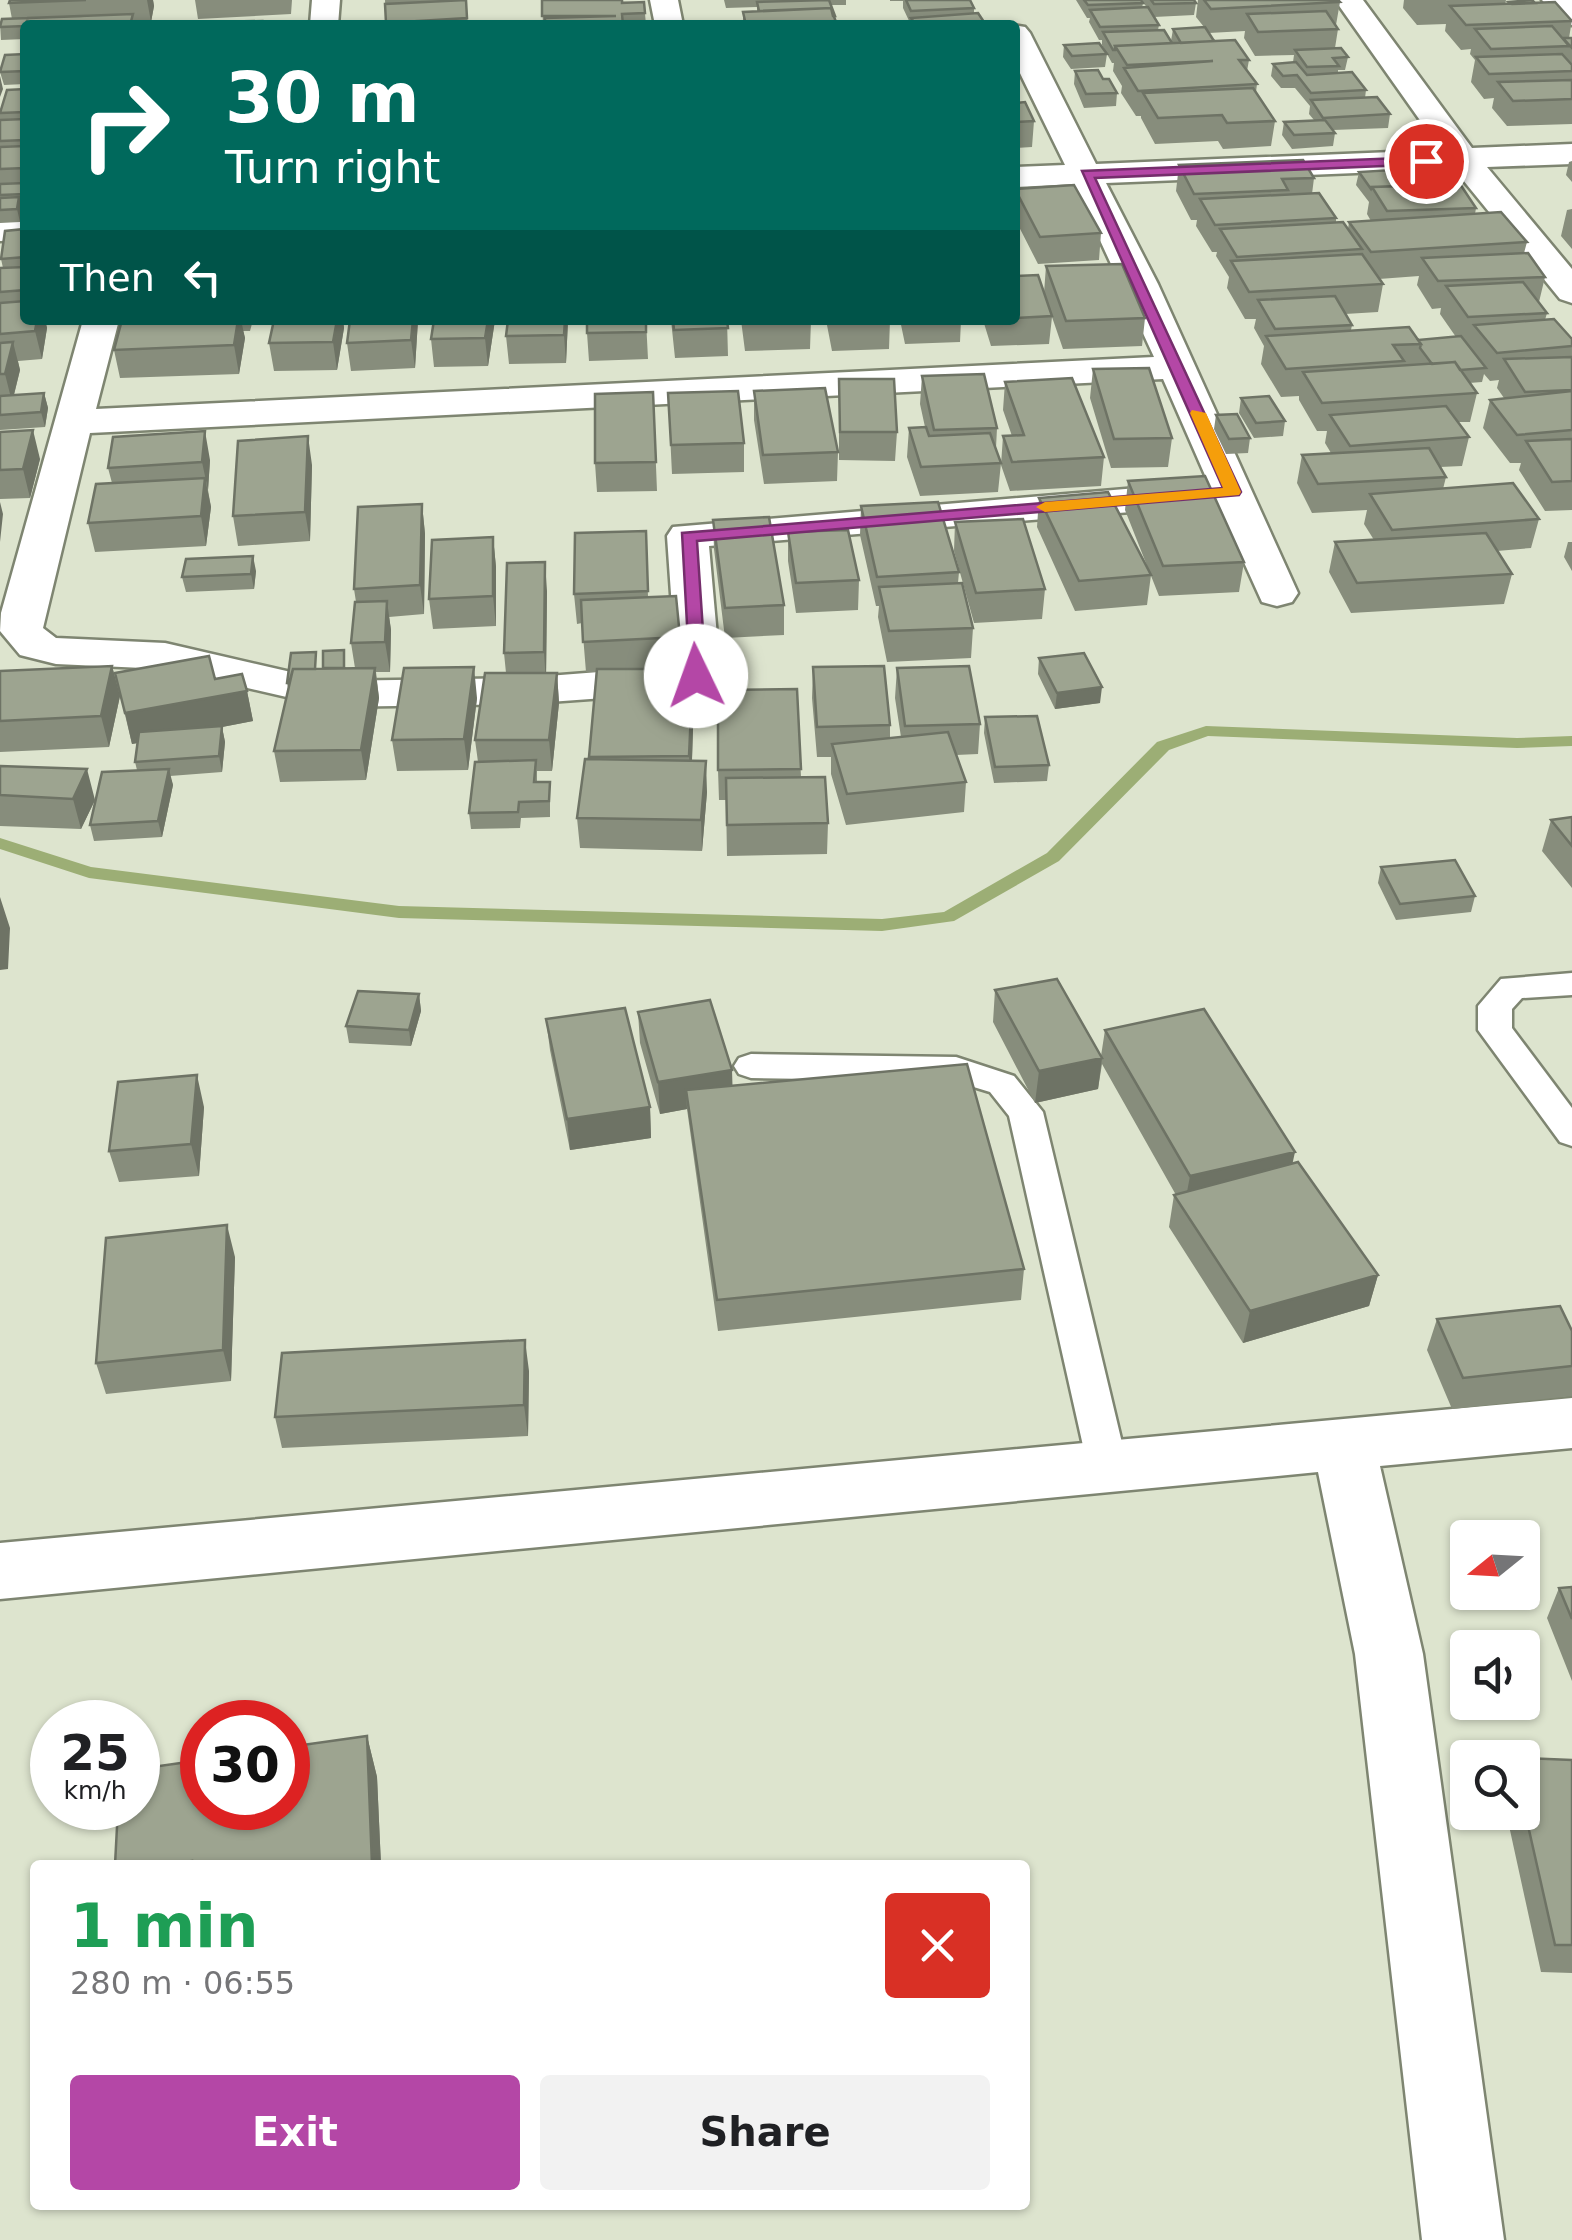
<!DOCTYPE html>
<html lang="en">
<head>
<meta charset="utf-8">
<style>
  :root { --surface:#fff; --page:#f2f2f2; --text:#202124; --muted:#757577; --accent:#b447a6 }
  body { margin:0; font-family:"DejaVu Sans",sans-serif; background:var(--page); color:var(--text); height:100vh; display:flex; flex-direction:column; font-size:38px; white-space:nowrap }
  * { box-sizing:border-box; margin:0 }
  p { font-size:32px; color:var(--muted) }
  .icon { flex:none; width:55px; height:55px; fill:none; stroke:currentColor; stroke-width:2; stroke-linecap:round; stroke-linejoin:round }
  .map { position:relative; flex:1; overflow:hidden }
  .drawer { position:absolute; left:30px; top:1860px; width:1000px; height:350px; display:flex; flex-direction:column; background:var(--surface); border-radius:10px; box-shadow:0 2px 8px #0004 }
  .drawer>* { flex:none }
  .guide { position:absolute; left:20px; top:20px; width:1000px; height:305px; border-radius:10px; box-shadow:0 2px 8px #0004; background:#00695c; color:#fff; overflow:hidden }
  .needle { width:65px; rotate:252deg }
  .controls { position:absolute; left:1450px; top:1520px; display:grid; gap:20px }
  .controls a { display:grid; place-items:center; width:90px; height:90px; border-radius:10px; background:var(--surface); box-shadow:0 2px 8px #0004; font-size:50px }
  .speed { position:absolute; left:30px; top:1700px; display:flex; gap:20px; font-size:50px; font-weight:700; text-align:center }
  .speed>* { display:grid; place-content:center; width:130px; height:130px; border-radius:50%; background:var(--surface); box-shadow:0 2px 8px #0004; line-height:1 }
  .speed small { font-size:25px; font-weight:400 }
  .speed .limit { border:15px solid #d22; background:#fff; color:#111 }
  .pin { position:absolute; display:grid; place-items:center; width:85px; height:85px; color:#fff; margin:-42px; border:5px solid #fff; border-radius:50%; box-shadow:0 2px 10px #0007 }
  .me { position:absolute; width:110px; margin:-55px; rotate:357deg; stroke-linejoin:round; filter:drop-shadow(0 0 8px #0008) }
  .turn { display:flex; align-items:center; gap:35px; height:210px; padding:0 40px; font-size:45px }
  .turn .icon { width:130px; height:130px; stroke-width:2.5 }
  .turn b { display:block; font-size:70px; line-height:85px }
  .then { display:flex; align-items:center; height:95px; padding:0 40px; background:#0003; gap:20px; font-size:38px }
  .round { display:grid; place-items:center; flex:none; width:105px; height:105px; border-radius:10px; background:var(--page) }
  .head { display:flex; align-items:center; justify-content:space-between; height:170px; padding:0 40px }
  h1 { font-size:60px; font-weight:700; line-height:75px; color:#1e9e55 }
  .action { display:flex; gap:20px; margin-top:auto; padding:20px 40px }
  .action a { flex:1; height:115px; border-radius:10px; background:var(--accent); color:#fff; font-size:40px; font-weight:700; line-height:115px; text-align:center }
  .action a+a { background:var(--page); color:var(--text) }
  .map>svg:first-child { display:block }
</style>
</head>
<body>
<div class="map">
<svg width="1572" height="2240" viewBox="0 0 1572 2240">
  <rect width="100%" height="100%" fill="#dde4ce"/>
  <g fill="none" stroke-linecap="round" stroke-linejoin="round">
    <!-- stream -->
    <path fill="#9cae75" fill-rule="evenodd" d="M1206,726L1517,738L1572,736V746L1517,748L1208,736L1169,750L1059,861L954,921L882,931L399,918L89,878L0,849V838L91,867L399,906L882,919L944,912L1047,853L1157,742Z"/>
    <defs>
      <path id="lane" d="M1572,973V995L1522,998L1512,1009V1028L1572,1108V1146L1560,1142L1478,1030V1006L1501,979Z
        M751,1054L956,1057L1014,1076L1043,1112L1128,1468L1122,1480L1108,1484L1094,1480L1088,1468L1009,1116L990,1092L954,1081L751,1078L739,1074L734,1066L739,1058Z"/>
      <path id="street" d="M312,0H340L338,25H310Z
        M650,0H678L683,25H655Z
        M1335,0H1363L1472,148L1572,144V164L1487,167L1572,269V303L1560,299L1454,169L1106,183L1158,284L1298,593L1292,602L1277,606L1262,602L1218,505L709,546L720,670L713,684L686,692L522,704L330,707L165,669L56,664L20,655L0,631L1,613L83,320H119L96,409L1154,357L1074,184L1015,187V167L1065,165L1015,63L1012,25L1025,27L1030,33L1096,164L1441,150ZM1163,379L1208,482L673,527L667,536L676,666L522,678L330,681L165,643L56,638L43,628L90,433Z
        M1542,0H1572V25L1562,22Z
        M25,220V240L0,241V221Z
        M1572,1398V1448L1380,1466L1423,1654L1504,2240H1422L1355,1654L1318,1472L0,1599V1543Z"/>
    </defs>
    <!-- lane casing -->
    <use href="#lane" stroke="#7e8571" stroke-width="5"/>
    <!-- street casing -->
    <use href="#street" stroke="#7e8571" stroke-width="5"/>
    <!-- lane -->
    <use href="#lane" fill="#fff" fill-rule="evenodd"/>
    <!-- street -->
    <use href="#street" fill="#fff" fill-rule="evenodd"/>
  </g>
  <!-- wall -->
  <path fill="#878d7c" fill-rule="evenodd" d="M10,0H153L154,6L151,22L25,25V39L1,40L0,23L12,19L9,3Z
    M195,0H292L291,14L198,19Z
    M385,0H466L468,25H386Z
    M542,0L644,2L646,25H543Z
    M724,0H846V5H831L837,25H743V12L757,11V7L726,8Z
    M890,0H970L974,8V14L986,25H911L903,8V1H890Z
    M1076,0H1141L1143,3L1142,8H1147L1142,0H1194L1196,3L1194,15L1154,17L1159,25L1158,30L1171,41L1173,29L1204,27L1196,17L1198,0H1338L1340,2L1336,25L1338,29L1335,48L1348,57L1345,70H1338V73L1366,90L1365,98L1390,114L1388,128L1333,130L1335,133L1333,146L1292,149L1282,135L1284,122L1314,120L1309,114L1310,106L1295,88H1281L1271,76L1273,64L1293,62L1294,55L1255,56L1244,38L1245,31L1209,33L1214,41L1249,60L1247,71L1257,84L1256,92L1275,121L1271,146L1223,149L1218,141L1155,144L1141,118V116H1136L1121,93L1122,86L1113,71L1114,63H1112L1102,45V40H1099L1089,22L1090,18H1087Z
    M1404,0H1506L1505,4H1509V2L1535,3L1572,20L1569,38H1572V124L1507,126L1492,108L1494,98L1484,99L1471,82L1475,60L1470,54L1471,49L1461,50L1445,31L1446,24L1417,25L1403,8Z
    M1064,45L1107,54L1105,67L1071,69L1063,57Z
    M25,54V84L4,85L0,72Z
    M1075,71L1103,79L1117,93L1116,106L1084,108L1074,84Z
    M25,89V208H22L20,222L0,223V111Z
    M1015,103L1034,121L1032,147L1015,148Z
    M1572,161V182L1566,175L1569,162Z
    M1179,165L1314,178L1312,194L1336,218V223L1348,229L1349,222L1371,221L1367,214L1369,202L1356,185L1359,172L1440,185L1476,208L1475,214L1527,242L1524,253L1545,277L1539,302L1547,313L1545,320L1572,339V510L1545,511L1519,470L1521,463H1510L1483,428L1490,400L1504,398L1497,388L1499,380L1490,381L1484,374L1482,382L1469,383L1477,393L1470,422H1458L1469,437L1462,466L1440,467L1446,477L1443,489L1539,519L1531,548L1497,551L1512,574L1504,604L1351,613L1329,572L1335,542L1374,540L1364,524L1367,510L1312,513L1297,483L1302,455L1331,453L1325,443L1327,431H1317L1299,400V396L1281,397L1261,364L1264,346L1254,328L1256,319H1245L1227,288L1229,277L1216,256L1217,252H1212L1196,226L1197,220H1191L1176,191ZM1419,276L1417,285L1432,309L1441,308L1440,314L1456,337L1418,340L1351,330L1352,325L1345,314L1378,312L1383,284L1379,279Z
    M1015,189L1101,233L1099,260L1038,264L1015,219Z
    M1572,209V249L1561,236L1567,210Z
    M25,229V320H45L47,328L42,359L18,361L20,370L14,395L44,393L48,408L45,427L0,430V268H3L1,259Z
    M1046,266L1145,318L1142,346L1063,349L1052,317L1049,344L991,346L983,320H1015V276L1044,293Z
    M122,320H253L250,331H243L245,338L239,374L120,378L114,350Z
    M254,320H343L344,328L337,370L274,371L269,343L274,321L254,322Z
    M418,320L415,368L351,371L347,343Z
    M495,320L488,366L434,367L431,339Z
    M568,320L566,363L509,364L506,336Z
    M646,320L648,359L589,361L587,333Z
    M671,320H727L728,356L675,358Z
    M741,320H811L810,349L745,351Z
    M826,320H890L889,349L832,351Z
    M900,320H961L960,342L905,344Z
    M1093,369L1172,438L1168,467L1111,468L1090,398Z
    M922,376L997,428L996,448L1001,463L998,492L920,496L907,457L909,428L925,427L920,404Z
    M839,379L897,432L895,461L839,460Z
    M1005,382L1104,457L1101,486L1010,491L1001,465L1003,436H1012L1003,410Z
    M754,391L838,452L837,481L764,484L754,420Z
    M653,392L657,491L597,492L595,463Z
    M668,393L744,443V472L672,474Z
    M1241,398L1285,421L1283,436L1254,438L1239,413Z
    M1216,415L1250,438L1248,453L1226,454L1214,429Z
    M0,432L40,459L30,498L0,499Z
    M210,460L208,490L211,507L206,546L95,552L88,523L112,483L108,468Z
    M312,465L310,541L238,546L233,516Z
    M1128,481L1244,562L1239,592L1159,596L1125,510Z
    M1039,498L1151,575L1147,605L1075,611L1037,527Z
    M422,504L425,534L424,614L389,617L391,630L390,672H376L379,698L366,780L280,782L274,751L288,688L287,683L319,669L355,668L351,643L356,602L354,589Z
    M861,506L959,572L958,583L973,628L971,658L887,662L878,617L879,606H876L860,535Z
    M713,520L784,605V635L725,638L714,549Z
    M955,522L1045,589L1042,619L974,623L954,551Z
    M646,531L648,597L680,637L681,668L656,669L694,699L692,761L707,792L702,851L580,848L577,818L589,759L596,672H586L582,623L577,624L574,594Z
    M788,532L859,580L858,610L796,613L788,561Z
    M493,537L496,567V626L433,629L429,599Z
    M1568,542H1572V571L1564,557Z
    M256,571L254,589L186,592L182,577Z
    M547,591L546,673H557L559,703L552,771H537V782H550V817L521,818L520,828L471,829L469,813L478,762L475,740L506,673L504,653Z
    M1039,658L1100,703L1055,709L1038,674Z
    M112,666L120,696L109,747L0,752V671Z
    M813,667L890,725V738L901,737L895,698L897,668L980,724L978,754L956,755L966,782L964,812L846,825L831,774V757H817L812,698Z
    M115,673L215,679L247,691L253,721L222,727L225,742L222,772L170,776L173,785L162,837L94,841L90,825L137,770L135,762L138,743L132,744Z
    M797,689L801,777L828,823L827,854L727,856L726,800H719L718,770Z
    M477,698L468,770L397,771L392,740Z
    M985,717L1049,765L1047,781L994,783L984,733Z
    M0,766L95,800L81,829L0,826Z
    M1572,817V888L1542,851L1551,820Z
    M1381,867L1475,896L1471,912L1396,920L1378,883Z
    M995,990L1101,1056L1105,1030L1292,1164L1378,1275L1369,1306L1243,1343L1169,1227L1174,1195H1176L1102,1064L1098,1089L1035,1103L993,1022Z
    M419,994L421,1011L411,1046L349,1043L346,1026Z
    M638,1012L732,1086L1024,1269L1021,1300L718,1331L687,1109L660,1114L640,1043Z
    M546,1019L650,1107L651,1138L570,1150L550,1050Z
    M204,1107L199,1176L119,1182L109,1151Z
    M235,1257L231,1381L106,1394L96,1363Z
    M1437,1319L1572,1331V1396L1452,1409L1427,1350Z
    M529,1371L528,1436L282,1448L275,1417Z
    M1572,1587V1681L1547,1618L1559,1588Z
    M367,1736L377,1777L381,1865H115Z
    M1522,1758L1572,1760V1973L1541,1972L1506,1812H1522Z"/>
  <!-- shaded-wall -->
  <path fill="#6e7365" d="M147,0H153L154,6L151,22Z
    M0,76L3,89L0,97Z
    M19,197L23,211L20,222L17,209Z
    M37,320H45L47,328L42,359L35,331Z
    M238,320H241L245,338L239,374L234,345Z
    M337,320H343L344,328L337,370L333,342Z
    M413,320H418L415,368L411,340Z
    M488,320H495L488,366L485,338Z
    M565,320H568L566,363L564,335Z
    M13,342L20,370L12,402L5,374Z
    M44,393L48,408L45,427L41,412Z
    M33,430L40,459L30,498L23,469Z
    M205,431L210,460L208,490L202,462Z
    M308,436L312,465L310,541L305,512Z
    M205,478L211,507L206,546L201,516Z
    M0,502L3,514L0,542Z
    M422,504L425,534L424,614L420,585Z
    M493,537L496,567V626L493,596Z
    M253,556L256,571L254,589L251,574Z
    M545,562L547,591L546,683L544,652Z
    M387,601L391,630L390,672L385,642Z
    M112,666L120,696L109,747L101,716Z
    M474,667L477,698L468,770L464,739Z
    M375,668L379,698L366,780L361,750Z
    M693,669L694,699L691,787L689,756Z
    M557,673L559,703L552,771L549,740Z
    M1102,687L1100,703L1055,709L1057,693Z
    M247,691L253,721L222,727L225,742L222,772L219,756L222,727L132,744L125,713Z
    M706,761L707,792L702,851L701,820Z
    M87,769L95,800L81,829L73,799Z
    M169,769L173,785L162,837L158,821Z
    M0,897L10,928L8,969L0,970Z
    M419,994L421,1011L411,1046L409,1030Z
    M1102,1058L1098,1089L1035,1103L1039,1071Z
    M732,1070L733,1102L686,1090L687,1109L660,1114L658,1082Z
    M197,1075L204,1107L199,1176L191,1144Z
    M650,1107L651,1138L570,1150L567,1119Z
    M1295,1152L1288,1184L1184,1208L1190,1176Z
    M227,1225L235,1257L231,1381L223,1350Z
    M1378,1275L1369,1306L1243,1343L1250,1311Z
    M525,1340L529,1371L528,1436L524,1405Z
    M367,1736L377,1777L381,1865H372Z"/>
  <!-- building -->
  <path fill="#9da490" stroke="#6e7365" stroke-width="2.5" d="M10,0H86L9,3Z
    M466,0L467,18L386,23L385,4Z
    M542,0H622V3L644,2L645,13L622,14L623,25H545V18L616,16H542Z
    M829,0L835,16H833L831,8L759,11L757,2Z
    M906,0H970L974,8L911,11Z
    M1084,0H1141L1143,3L1088,5Z
    M1151,0H1194L1196,3L1154,4Z
    M1204,0H1338L1340,2L1211,9Z
    M1532,0L1535,3L1512,4L1509,2Z
    M1555,2L1572,21L1466,25L1450,6Z
    M1148,7L1159,25L1100,27L1090,10Z
    M831,8L837,25H746L743,12Z
    M1326,11L1338,29L1258,32L1247,14Z
    M978,13L986,25H916L911,18Z
    M133,14L130,25H26L28,18Z
    M84,16L28,18L25,26L0,27L2,19Z
    M262,21L261,25H206V22Z
    M467,22V25H410Z
    M1552,26L1569,46L1491,49L1475,29Z
    M1205,27L1214,41L1181,43L1173,29Z
    M1164,30L1172,43L1115,46V50H1113L1103,32Z
    M1563,38H1572V48Z
    M1235,40L1249,60H1239L1257,84L1138,91L1124,68L1213,61L1127,65L1115,46Z
    M1099,43L1107,54L1072,56L1064,45Z
    M1341,48L1348,57L1333,58L1339,66L1307,67L1295,50Z
    M25,54V71L0,72L5,55Z
    M1562,54L1572,65V71L1489,74L1476,57Z
    M1296,62L1307,75L1352,72L1366,90L1311,93L1297,75L1283,76L1273,64Z
    M1098,70L1103,79H1109L1117,93L1086,94L1075,71Z
    M1572,80V99L1513,101L1498,82Z
    M1253,88L1275,121L1227,123L1222,115L1158,118L1143,93Z
    M25,89V112L0,113L7,90Z
    M1377,97L1390,114L1323,118L1311,100Z
    M1025,102L1034,121L1015,122V103Z
    M25,119V140L0,141V120Z
    M1325,120L1335,133L1294,135L1284,122Z
    M25,146V168L0,169V147Z
    M1303,160L1314,178L1282,179L1288,190L1194,194L1179,165Z
    M1426,168L1440,185L1372,187L1371,189L1359,172Z
    M25,183V194L0,195V184Z
    M1460,184L1476,208L1387,211L1372,187Z
    M1074,185L1101,233L1040,237L1015,189Z
    M1319,193L1336,218L1215,225L1200,199Z
    M19,197L17,209L0,210V198Z
    M1501,212L1527,242L1371,252L1349,222Z
    M1343,222L1362,249L1237,257L1220,229Z
    M25,229V257L1,259L5,231Z
    M1528,253L1545,277L1438,281L1422,258Z
    M1362,254L1383,284L1249,292L1231,261Z
    M1122,264L1145,318L1066,321L1046,266Z
    M25,267V290L0,292V268Z
    M1038,275L1052,316L1015,318V276Z
    M1523,282L1547,313L1468,317L1446,286Z
    M1335,296L1352,325L1275,329L1258,300Z
    M25,301V320H37L35,331L0,334V303Z
    M1554,319L1572,339V346L1497,353L1474,325Z
    M122,320H238L234,345L114,350Z
    M274,320H337L333,342L269,343Z
    M350,320H413L411,340L347,343Z
    M434,320H488L485,338L431,339Z
    M508,320H565L564,335L506,336Z
    M587,320H646V332L587,333Z
    M673,320H727L728,328L674,330Z
    M744,320H811V321L745,323Z
    M832,320H890V321L833,323Z
    M1409,327L1421,344L1393,345L1404,361L1286,369L1266,336Z
    M1461,336L1486,368L1460,370L1455,362L1432,364L1420,348L1421,344L1418,340Z
    M13,342L5,374H0V343Z
    M1572,357V390L1525,392L1504,359Z
    M1455,362L1477,393L1322,403L1303,372Z
    M1149,368L1172,438L1114,439L1093,369Z
    M984,374L997,428L934,430L922,376Z
    M1072,378L1104,457L1012,462L1003,436L1024,435L1005,382Z
    M839,379H894L897,432H840Z
    M825,388L838,452L763,455L754,391Z
    M738,391L744,443L671,445L668,393Z
    M1572,391V430L1517,435L1490,400Z
    M653,392L656,462L595,463V394Z
    M44,393L41,412L0,415V396Z
    M1269,396L1285,421L1256,423L1241,398Z
    M1446,406L1469,437L1350,446L1330,415Z
    M1237,414L1250,438L1229,439L1216,415Z
    M926,427L929,436L990,433L1001,463L921,467L909,428Z
    M33,430L23,469L0,470V432Z
    M205,431L202,462L108,468L113,437Z
    M308,436L305,512L233,516L238,441Z
    M1572,439V481L1552,482L1526,441Z
    M1429,448L1446,477L1318,484L1302,455Z
    M1205,476L1244,562L1163,566L1128,481Z
    M205,478L201,516L88,523L96,484Z
    M1513,483L1539,519L1392,530L1370,494Z
    M1108,492L1151,575L1079,581L1039,498Z
    M938,502L959,572L877,577L861,506Z
    M422,504L420,585L354,589L358,507Z
    M769,517L784,605L725,608L713,520Z
    M1023,519L1045,589L976,593L955,522Z
    M848,530L859,580L796,583L788,532Z
    M646,531L648,591L574,594L575,533Z
    M1486,533L1512,574L1357,583L1335,542Z
    M493,537V596L429,599L432,540Z
    M253,556L251,574L182,577L186,559Z
    M545,562L544,652L504,653L507,563Z
    M962,583L973,628L889,631L879,587Z
    M676,596L680,637L583,642L581,600Z
    M387,601L385,642L351,643L355,602Z
    M344,650V668H323V651Z
    M316,652L315,669H293L289,683H287L291,653Z
    M1084,653L1102,687L1057,693L1039,658Z
    M209,656L215,679L242,674L247,691L125,713L115,673Z
    M112,666L101,716L0,721V671Z
    M884,666L890,725L817,727L813,667Z
    M969,666L980,724L905,726L897,668Z
    M474,667L464,739L392,740L404,668Z
    M375,668L361,750L274,751L293,669Z
    M597,669H693L689,756L589,757Z
    M485,673H557L549,740H475Z
    M797,689L801,769L718,770V690Z
    M1037,716L1049,765L995,767L985,717Z
    M222,726L219,756L135,762L139,732Z
    M948,732L966,782L847,794L832,744Z
    M585,759L706,761L701,820L577,818Z
    M536,760L534,782H550L549,801L519,802L518,812L469,813L475,762Z
    M0,766L87,769L73,799L0,795Z
    M169,769L158,821L90,825L102,772Z
    M825,777L828,823L727,825L726,778Z
    M1572,817V846L1551,820Z
    M1455,860L1475,896L1400,904L1381,867Z
    M1057,979L1102,1058L1039,1071L995,990Z
    M358,991L419,994L409,1030L346,1026Z
    M710,1000L732,1070L658,1082L638,1012Z
    M625,1008L650,1107L567,1119L546,1019Z
    M1204,1009L1295,1152L1190,1176L1105,1030Z
    M967,1064L1024,1269L717,1300L686,1090Z
    M197,1075L191,1144L109,1151L118,1082Z
    M1298,1162L1378,1275L1250,1311L1174,1195Z
    M227,1225L223,1350L96,1363L106,1238Z
    M1560,1306L1572,1331V1366L1463,1378L1437,1319Z
    M525,1340L524,1405L275,1417L282,1353Z
    M1572,1587V1619L1559,1588Z
    M367,1736L372,1865H192V1861L165,1865H115L118,1808H138V1769L202,1760V1808H288V1747Z
    M1522,1758L1572,1760V1945H1555L1522,1799Z"/>
  <!-- route -->
  <path fill="#b447a6" stroke="#752e6c" stroke-width="2.5" d="M1426,157L1433,161L1431,164L1095,178L1241,492L1239,495L697,541L706,676L703,679H690L682,533L1223,488L1082,171Z"/>
  <!-- slow -->
  <path fill="#f59e0b" d="M1192,410L1206,413L1241,492L1239,495L1045,512L1036,507L1045,502L1223,488L1190,413Z"/>
</svg>
<div class="controls">
<a><svg class="needle" viewBox="-14 -14 28 28"><path d="M0-13l5 13h-10z" fill="#e53935"/><path d="M0 13l5-13h-10z" fill="#757577"/></svg></a>
<a><svg class="icon" aria-label="sound" viewBox="0 0 24 24"><path d="M4 9h4l5-4v14l-5-4H4zM17 9q2 3 0 6"/></svg></a>
<a><svg class="icon" aria-label="search" viewBox="0 0 24 24"><circle cx="10" cy="10" r="6"/><path d="M15 15l6 6"/></svg></a>
</div>
<div class="speed"><div>25<small>km/h</small></div><div class="limit">30</div></div>
<div class="pin" style="left:1426px;top:161px;background:#d93025"><svg class="icon" aria-label="arrive" viewBox="0 0 24 24"><path d="M6 21V4h12l-3 4 3 4H6"/></svg></div>
<svg class="me" style="left:696px;top:676px" viewBox="-20 -20 40 40"><circle r="19" fill="#fff"/><path d="M0-13L10 11 0 6-10 11z" fill="#b447a6"/></svg>
<div class="guide">
<div class="turn"><svg class="icon" aria-label="right" viewBox="0 0 24 24"><path d="M7 20v-9h11M14 6l5 5-5 5"/></svg><div><b>30 m</b>Turn right</div></div>
<div class="then">Then<svg class="icon" aria-label="left" viewBox="0 0 24 24"><path d="M17 20v-9H6M10 6l-5 5 5 5"/></svg></div>
</div>
<section class="drawer">
<div class="head"><div><h1>1 min</h1><p>280 m · 06:55</p></div><a class="round" style="background:#d93025;color:#fff"><svg class="icon" aria-label="close" viewBox="0 0 24 24"><path d="M6 6l12 12M18 6L6 18"/></svg></a></div>
<div class="action"><a>Exit</a><a>Share</a></div>
</section>
</div>
</body>
</html>
